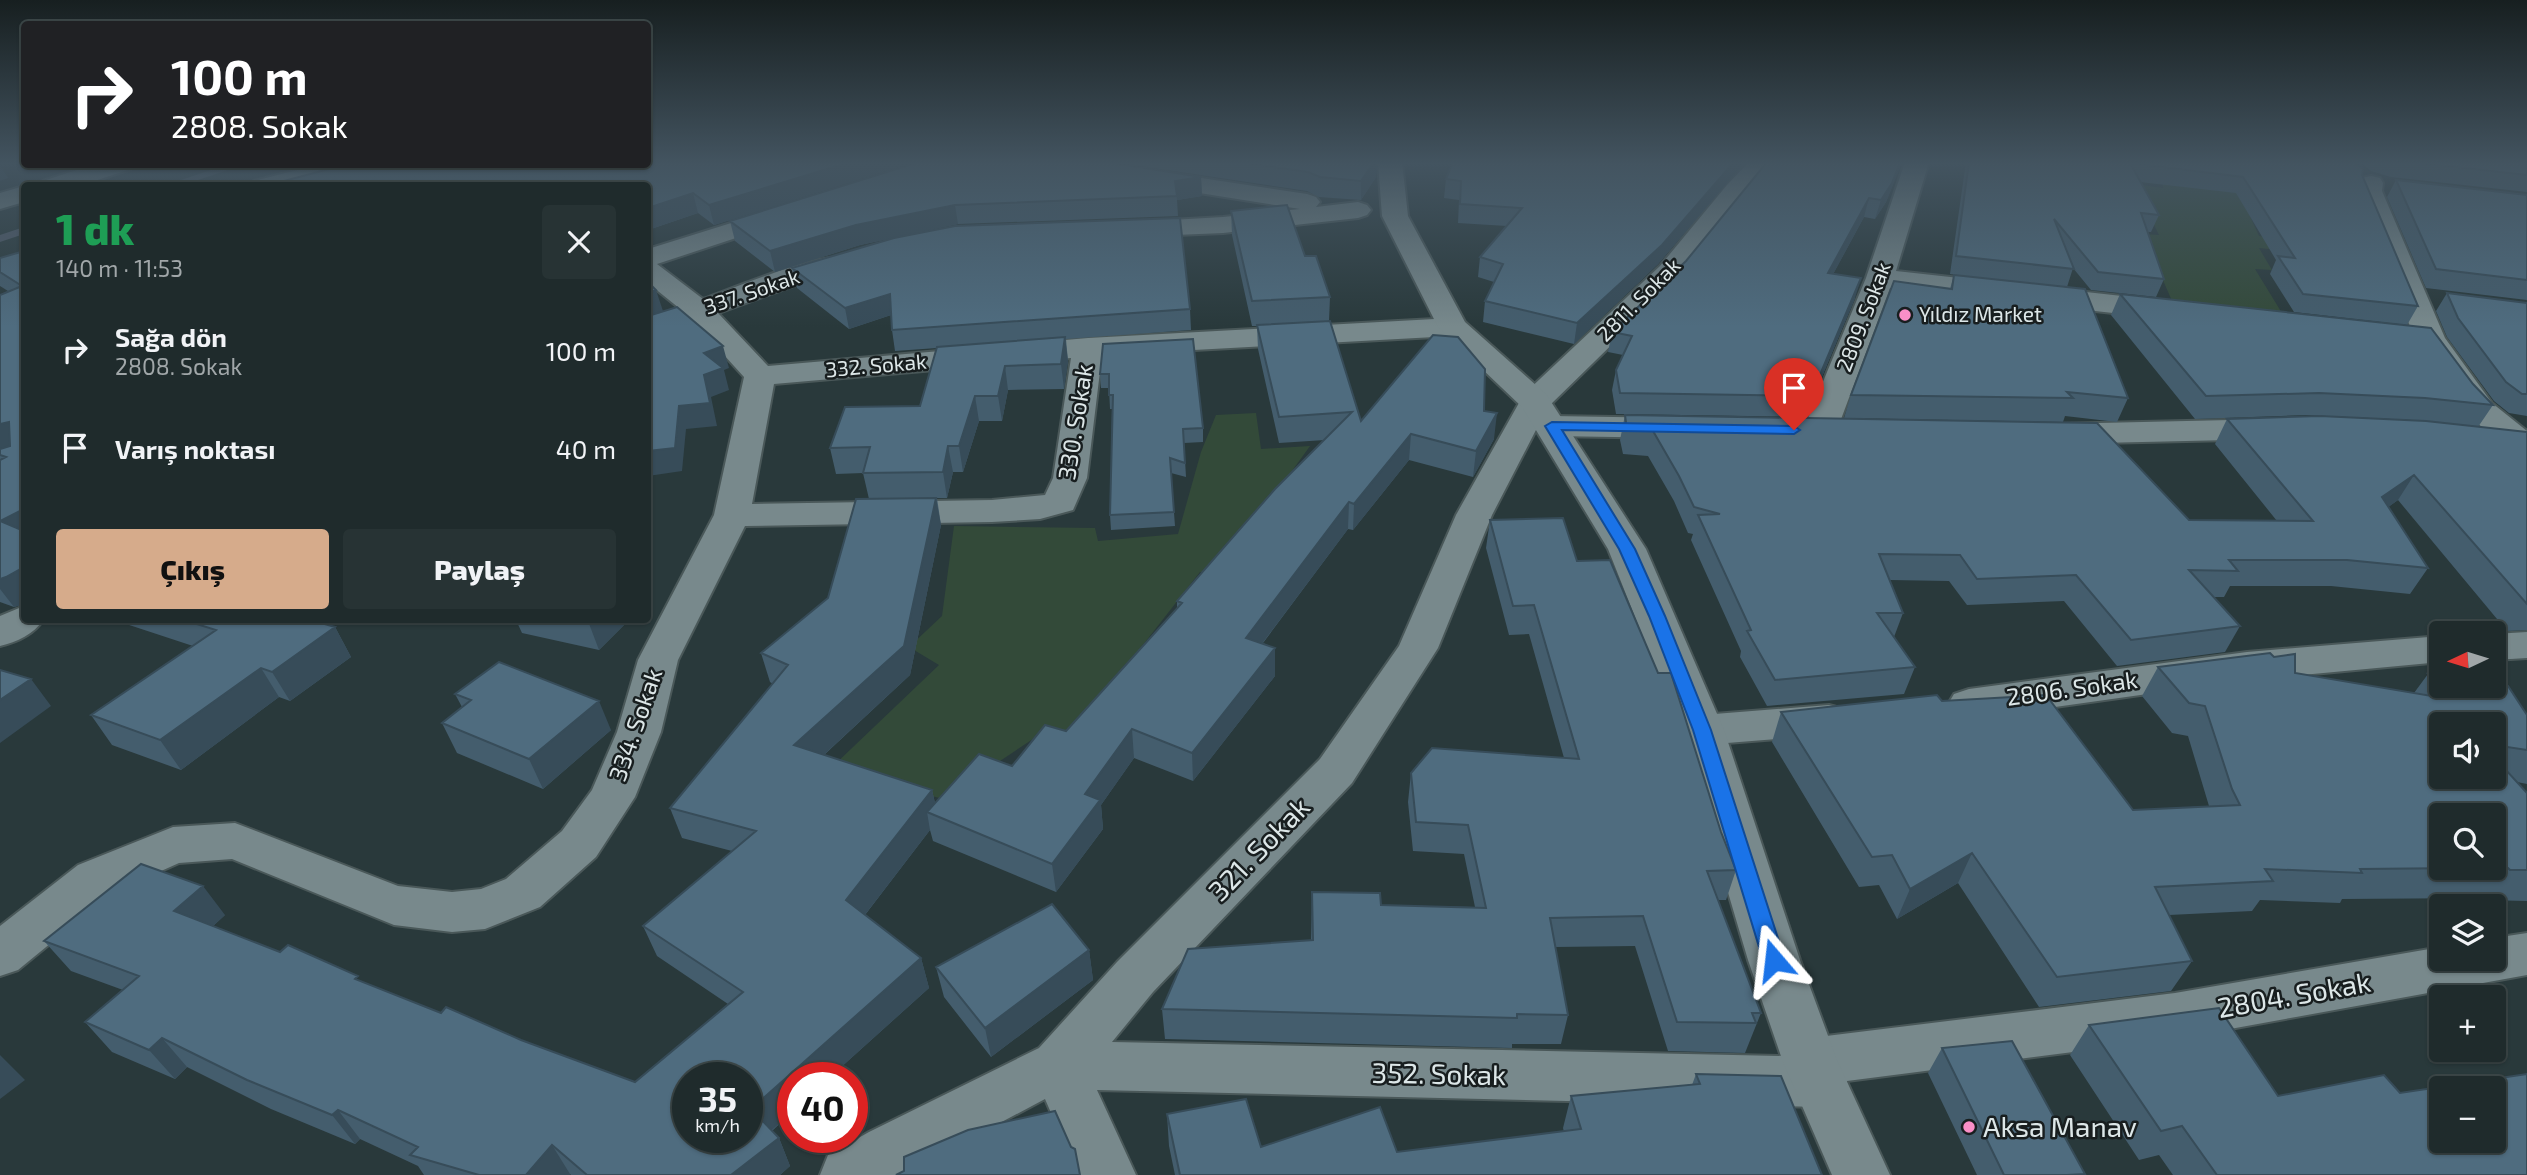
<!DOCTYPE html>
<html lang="tr">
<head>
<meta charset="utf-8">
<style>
  :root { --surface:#1f2b2c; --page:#273334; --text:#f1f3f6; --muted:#a1a7a9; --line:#3c4748; --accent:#d6ab8b }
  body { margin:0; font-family:"Exo 2",sans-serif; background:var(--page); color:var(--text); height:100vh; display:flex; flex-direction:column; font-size:26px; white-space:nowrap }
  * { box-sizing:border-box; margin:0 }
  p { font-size:23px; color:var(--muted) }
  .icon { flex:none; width:38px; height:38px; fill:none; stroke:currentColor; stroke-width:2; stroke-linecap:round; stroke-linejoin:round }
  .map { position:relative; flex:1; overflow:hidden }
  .details { position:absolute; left:21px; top:182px; width:630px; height:441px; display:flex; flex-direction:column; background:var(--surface); border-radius:7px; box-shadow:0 2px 5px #0004,0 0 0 2px var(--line) }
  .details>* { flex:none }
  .hud { position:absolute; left:21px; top:21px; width:630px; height:147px; border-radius:7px; box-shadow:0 2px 5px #0004,0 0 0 2px var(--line); background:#202124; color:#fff; overflow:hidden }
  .needle { width:46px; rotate:266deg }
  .buttons { position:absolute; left:2429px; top:621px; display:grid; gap:14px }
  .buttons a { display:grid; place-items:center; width:77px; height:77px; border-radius:7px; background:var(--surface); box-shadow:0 2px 5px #0004,0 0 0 2px var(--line); font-size:35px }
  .speed { position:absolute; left:672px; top:1062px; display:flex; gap:14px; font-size:35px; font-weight:700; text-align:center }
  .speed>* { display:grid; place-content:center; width:91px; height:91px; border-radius:50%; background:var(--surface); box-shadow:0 2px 5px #0004,0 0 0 2px var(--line); line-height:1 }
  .speed small { font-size:18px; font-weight:400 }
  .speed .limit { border:10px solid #d22; background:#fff; color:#111 }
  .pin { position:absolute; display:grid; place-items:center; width:60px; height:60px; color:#fff; margin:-72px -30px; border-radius:50% 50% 50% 0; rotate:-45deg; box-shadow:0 0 7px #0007 }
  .pin .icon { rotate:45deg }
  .me { position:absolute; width:77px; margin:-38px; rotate:343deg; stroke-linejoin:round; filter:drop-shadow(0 0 5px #0008) }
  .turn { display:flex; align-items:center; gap:24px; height:147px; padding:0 35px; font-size:32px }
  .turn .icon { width:91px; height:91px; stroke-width:2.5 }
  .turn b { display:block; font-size:49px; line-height:60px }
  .round { display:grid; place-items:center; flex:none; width:74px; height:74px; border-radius:7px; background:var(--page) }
  .head { display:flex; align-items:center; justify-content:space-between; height:119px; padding:0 35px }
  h1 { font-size:42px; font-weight:800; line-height:52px; color:#1e9e55 }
  .action { display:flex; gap:14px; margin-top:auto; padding:14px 35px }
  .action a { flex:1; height:80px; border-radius:7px; background:var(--accent); color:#111; font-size:28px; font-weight:800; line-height:80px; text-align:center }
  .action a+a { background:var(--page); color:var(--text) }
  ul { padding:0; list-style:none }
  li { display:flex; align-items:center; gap:21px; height:98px; padding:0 35px }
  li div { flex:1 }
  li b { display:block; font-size:26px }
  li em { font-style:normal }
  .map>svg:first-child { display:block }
</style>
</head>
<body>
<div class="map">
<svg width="2527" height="1175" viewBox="0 0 2527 1175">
  <rect width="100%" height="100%" fill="#29393b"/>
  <!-- green -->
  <path fill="#334a39" d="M2161,174L2352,188L2248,212L2259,236L2342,245L2348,257L2259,248L2272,270L2255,269L2285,318L2172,301L2143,234L2159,235L2134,184L2163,188Z
    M1256,413L1261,449L1310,446L1217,575L1200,572L1074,733L1051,727L943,799L830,769L939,665L909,647L942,616L954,526L1095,528L1098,541L1178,534L1201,452L1216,415Z"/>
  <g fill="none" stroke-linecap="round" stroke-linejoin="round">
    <!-- stream -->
    <path fill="#505a69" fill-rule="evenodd" d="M229,164H246L180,186H163Z
      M24,227V234L0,242V235Z"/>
    <defs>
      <path id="minor" d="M1036,162H1096L1307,194L1316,197L1320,202L1316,207L1358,202L1367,205L1371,210L1367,215L1358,218L1223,233L1128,237L1119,235L1115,229L1119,223L1223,217L1300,209L1048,169L1039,167Z
        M1749,162H1775L1745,195L1680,278L1549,406L1542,419L1552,416L1676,418L1688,421L1693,428L1688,435L1676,438L1552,436L1540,433L1537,428L1492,515L1438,648L1352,783L1153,992L1112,1042L1785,1056L1791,1045L1810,1038L2175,993L2441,947V959H2494V938L2527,933V975L2175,1039L1847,1081L1840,1100L1820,1107L1097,1090L1136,1175H1078L1045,1099L902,1175H820L828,1155L869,1132L1039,1048L1117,962L1320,759L1399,646L1456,515L1524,394L1660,266L1727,185Z
        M1905,162H1929L1896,271L2167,301L2177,304L2182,310L2177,316L2167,319L1890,288L1837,430L1832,437L1820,440L1808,437L1803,430L1866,278Z
        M503,164H530L553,186H525Z
        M2371,176L2380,178L2383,183L2382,191L2445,338L2492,403L2527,431V458L2515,455L2470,417L2415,339L2356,191L2362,178Z
        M782,207L791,210L795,215L791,220L657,264L703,299C737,287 822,250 855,258L859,264L855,270L807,281L718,313L768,366L1088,338L1453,318L1463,321L1468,327L1463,333L1453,336L1102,355L1087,478L1073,510L1040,519L992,522L745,526L678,660L661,732L635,797L596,857L540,907L485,929L452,932L394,925L232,859L179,863L112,893L18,970L0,976V926L78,865L173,827L235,823L398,886L452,892L481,889L506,879L562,831L592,790L617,732L638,660L714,515L744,377L694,322L648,338V319L679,308L648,283V249ZM1071,358L1053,478L1045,495L992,500L752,504L774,384Z
        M2274,419L2286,422L2291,429L2286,436L2274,439L2055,444L2043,441L2038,434L2043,427L2055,424Z
        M24,606V620H43C34,634 17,642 0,646V616Z
        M2527,632V658L2494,660V634Z
        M2441,636V662L2247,680L1969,719L1954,714L1948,704L1954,694L1969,689L2247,652Z
        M1829,705L1844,709L1850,720L1844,731L1829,735L1702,745L1687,741L1680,730L1687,719L1702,715Z"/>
      <path id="tertiary" d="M1378,162H1402L1408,216L1465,322L1546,394L1646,549L1724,730L1800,960L1837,1060L1890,1175H1832L1783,1062L1748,960L1680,730L1608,549L1522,407L1438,327L1382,216Z
        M95,164H134L131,169L79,186H40L43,181Z
        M321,164H365L362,169L295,186H251L254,181Z
        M24,186V202L0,209V193Z"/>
    </defs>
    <!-- minor casing -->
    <use href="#minor" stroke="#4a5859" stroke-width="4"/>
    <!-- tertiary casing -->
    <use href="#tertiary" stroke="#4a5859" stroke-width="4"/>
    <!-- minor -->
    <use href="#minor" fill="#78898c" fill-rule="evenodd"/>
    <!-- tertiary -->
    <use href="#tertiary" fill="#78898c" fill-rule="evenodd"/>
  </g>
  <!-- wall -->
  <path fill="#445d6d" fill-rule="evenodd" d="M648,162H914L714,225L698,213L648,230V186L516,169H539L534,164H648Z
    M1114,162H1377L1376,177L1361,200L1319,197L1307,191Z
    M1453,162H1745L1658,264L1574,344L1483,322L1485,301L1494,282L1478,277L1480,257L1507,226L1458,223L1459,200L1444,198L1446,179Z
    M1767,162H1902L1886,202L1875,219L1864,217L1833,274L1855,298L1805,417L1616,414L1612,390L1616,370L1623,355L1608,352L1612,332L1686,261Z
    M1966,162H2353L2362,175L2418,306L2407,325L2294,312L2270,274L2276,260L2236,193L2140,182L2159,215L2151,232H2148L2164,279L2156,297L2091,290L2073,268L2067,287L2128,398L2117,422L2065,416L2063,422L1844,418L1851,395L1950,289L1954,275L1972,277L1950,274Z
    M2361,162H2527V192L2391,177L2371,171Z
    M1201,177L1202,196L1177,200L1178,216L958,224L860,245L775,272L735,241L730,221Z
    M2396,180L2527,195V300L2426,288L2387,197Z
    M1231,211L1305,256L1330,297L1329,321L1361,421L1484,411L1494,439L1473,477L1409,460L1353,530L1348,529L1263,643L1275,648V676L1193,781L1134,758L1101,805L1103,829L1056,892L933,841L930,830L865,915L921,958L929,988L829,1078H793V1111L772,1131L779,1138L790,1166L780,1175H571L570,1174L569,1175H424L418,1166L360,1139L355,1144L271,1109L187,1067L175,1079L112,1052L85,1022L123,990L71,971L44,941L225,915L213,926L280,952L362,982L441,1013L521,1040L635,1082L728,1004L657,956L643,926L732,851L682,838L670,808L773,684L770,682L761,653L828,598L869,499L863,473L836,474L830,448L920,406L937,348L895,351L892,330L891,315L849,329L797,288L792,268L1190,309L1191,330L1066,339L1068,361L1064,389L1008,390L1002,421H979L963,472H953L947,498H937L941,525L910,675L824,755L932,790L935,803L1012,766L1066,731L1177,608V601L1325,440L1279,443L1258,349L1257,326H1252L1232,235Z
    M24,251V604L14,607L0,602V295L8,291L0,286V258Z
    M2447,293L2527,303V416L2509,413L2494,401L2447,337L2436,311Z
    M2120,294L2473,384L2493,405L2478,427L2527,432V630L2507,631L2398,500L2388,507L2428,568L2410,594L2331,586H2230L2224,597H2213L2240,626L2225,652L2117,666L2064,601L1967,605L1949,581L1890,580L1903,613L1894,637L1915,667L1904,694L1767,706L1740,657L1741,651L1691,540L1693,534L1688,533L1674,501L1648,456L1623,454L1620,440L1625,415L2189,520L2277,521L2215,444L2227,419L2412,420L2306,415L2195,419L2111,315Z
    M1103,344L1203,428V442L1184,443L1186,477L1171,473L1175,526L1111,530L1110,515L1112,409H1110L1109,388H1101L1100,374Z
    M1490,520L1577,561L1721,832L1736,870L1726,900H1718L1761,1013L1745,1053L1668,1051L1635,946L1555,947L1568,1015L1561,1044H1512V1048L1165,1039L1162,1009L1311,940L1312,892L1381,905L1475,907L1464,854L1413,851L1408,802L1411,773L1564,758L1529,634L1509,635L1486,548Z
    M114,620H311L335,627L351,657L290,701L279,697L181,770L112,745L91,715L193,646Z
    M516,620H629L599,650L522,633Z
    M2274,657L2295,673L2414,693L2428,674L2527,715V784L2517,782L2527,793V901L2484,900L2482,898L2342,899L2340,903L2260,900L2252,911L2169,915L2192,961L2171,991L2039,1007L1958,883L1897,919L1879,885L1859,887L1772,742L1781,712L1942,701L2133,810L2209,806L2188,736L2172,733L2142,696L2158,667ZM2441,724H2494V777Z
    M455,694L611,730L543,789L457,753L442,723L462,707Z
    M1089,950L1093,980L991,1057L944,997L936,967Z
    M2089,1025L2278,1096L2400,1093L2527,1175H2173L2159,1155L2139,1160L2070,1055Z
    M1942,1048L2085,1174L2084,1175H1977L1928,1073Z
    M1696,1074L1822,1175H1175L1169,1146L1167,1114L1261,1147L1397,1152L1564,1132L1563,1128L1571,1096L1692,1085Z"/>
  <!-- shaded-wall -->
  <path fill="#374c59" d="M850,162H914L714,225L709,205Z
    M1374,162H1377L1376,177L1361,200V181Z
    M1734,162H1745L1658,264L1574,344L1577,323Z
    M1900,162H1902L1886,202L1875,219L1881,200Z
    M0,165L8,178L0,181Z
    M1201,177L1202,196L1177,200L1175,181Z
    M693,193L698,213L648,230V208Z
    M1869,198L1864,217L1823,293L1828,273Z
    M955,205L958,224L860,245L775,272L770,251L856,225Z
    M1861,278L1855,298L1805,417L1811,396Z
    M656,290L663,311L648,317V293Z
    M890,294L894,314L849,329L845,308Z
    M1065,337L1068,361L1064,389L1061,364Z
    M723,346L729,368L724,370L729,390L711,397L717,426L686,429L682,471L648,476V451L679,406L704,375V353Z
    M1005,366L1008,390L1002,421L998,396Z
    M975,396L979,421L963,472L959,446Z
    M1497,413L1494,439L1473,477L1476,451Z
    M9,422L24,445L0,454V424Z
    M1411,434L1409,460L1353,530L1354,504Z
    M948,446L953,472L947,498L943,472Z
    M2414,475L2398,500L2367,523L2382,497Z
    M936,498L941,525L910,675L803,774L794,745Z
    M1349,502L1348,529L1246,665V638Z
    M24,509V544L0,521Z
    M24,567V604L14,607L0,589V579Z
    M589,620H629L599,650L588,621Z
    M335,627L351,657L290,701L272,672Z
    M1275,648V676L1193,781L1192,753Z
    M261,668L279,697L181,770L160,740Z
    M31,679L51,706L0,743V700Z
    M599,701L611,730L543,789L529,759Z
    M1132,729L1134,758L1101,805L1103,829L1056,892L1052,864L1085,794Z
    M932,790L938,817L927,812L930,830L854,929L846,900Z
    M1972,853L1958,883L1897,919L1910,889Z
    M203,886L225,915L197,941L174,911Z
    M1089,950L1093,980L991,1057L985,1028Z
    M921,958L929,988L829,1078H793V1111L763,1138L751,1109Z
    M162,1038L187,1067L175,1079L149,1050Z
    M0,1055L25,1080L0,1099Z
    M338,1110L360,1139L355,1144L332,1115Z
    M779,1138L790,1166L780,1175H731Z
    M552,1145L570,1174L569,1175H526Z"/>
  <!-- building -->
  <path fill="#4f6c7f" stroke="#374c59" stroke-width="2" fill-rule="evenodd" d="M648,162H850L709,205L693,193L648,208V186H265L348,164H512L516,169H547L549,167L547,164H648Z
    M919,162H1107L1201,177L1175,181L1177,196L955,205L856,225L770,251L730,221Z
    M1240,162H1374L1361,181L1320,177L1308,172Z
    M1453,162H1734L1662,245L1577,323L1485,301L1503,264L1480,257L1522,208L1460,204L1461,181L1446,179Z
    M1767,162H1900L1892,183L1881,200L1869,198L1828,273L1861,278L1811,396L1620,393L1616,370L1632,336L1612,332L1686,261Z
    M1969,162H2353L2363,169L2362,175L2418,306L2303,294L2278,256L2295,258L2243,177L2130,163L2159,215L2141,213L2164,279L2098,272L2054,219L2074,269L1956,256Z
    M2411,162H2527V175Z
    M2396,180L2527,195V280L2436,269Z
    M1287,205L1305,256H1316L1330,297L1252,301L1231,211Z
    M1180,218L1190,309L892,330L890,294L845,308L792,268L894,238L955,226Z
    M24,251V509L0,521V460L6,457L0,455V449L10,446L9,422L0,424V295L22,286L0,272V258Z
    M1954,275L2085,289L2128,398L2067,392L2073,398L1851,395L1894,281L1952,289Z
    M648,282L656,290L648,293Z
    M2447,293L2527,303V394H2522L2506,382L2458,318Z
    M2120,294L2431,328L2473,384L2493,405L2425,398L2319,393L2206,396Z
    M677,307L723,346L704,353L723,368L704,375L710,403L679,406L675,448L648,451V316Z
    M1330,321L1361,421L1433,335L1458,337L1485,369L1484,411L1497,413L1476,451L1411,434L1354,504L1349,502L1246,638L1275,648L1192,753L1132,729L1085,794L1100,800L1052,864L927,812L979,754L1012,766L1045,725L1066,731L1182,603L1177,601L1275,489L1352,412L1279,417L1257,325Z
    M1065,337L1061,364L1005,366L998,396H975L959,446H948L943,472L863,473L870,447L830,448L845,407L920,406L937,347Z
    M1193,339L1203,428L1183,429L1185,463L1170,458L1174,512L1110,515L1113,395H1109V374H1100L1103,344Z
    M1625,415L2097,423L2189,520L2313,521L2227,419L2320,416L2426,421L2527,432V604L2414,475L2382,497L2428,568L2347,560H2229L2238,571L2189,570L2240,626L2131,640L2076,575L1977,579L1960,555L1879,554L1903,613H1877L1915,667L1775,680L1747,631L1751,630L1698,515L1720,514L1694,507L1679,476L1653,431L1627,430Z
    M936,498L904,646L794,745L932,790L846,900L921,958L751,1109L779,1138L731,1175H587L552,1145L526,1175H479L410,1155L418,1147L338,1110L332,1115L247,1080L162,1038L149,1050L85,1022L139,976L44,941L141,864L203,886L174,911L280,952L288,945L358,976L355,979L441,1013L446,1007L521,1040L635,1082L743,992L643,926L756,831L670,808L788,665L761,653L828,598L856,499ZM688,1078H747V1138H688Z
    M1563,518L1577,561L1610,560L1658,673H1671L1721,832L1736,870L1707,871L1761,1013H1752L1756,1023L1677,1022L1643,916L1550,918L1568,1015L1517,1014V1018L1162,1009L1188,949L1313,940L1312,892L1380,893L1381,905L1486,908L1468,825L1416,822L1411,773L1432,748L1579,759L1534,605L1513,606L1490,520Z
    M0,521L24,531V567L6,577L0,579Z
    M184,620H311L335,627L272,672L261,668L160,740L91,715L216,630Z
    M2270,653L2274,657L2295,654V673L2443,698L2428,674L2441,676V686H2494V684L2508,686L2527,715V750L2494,745V724H2441V777H2494V757L2527,793V870H2510L2508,868H2494V816H2441V868H2463L2360,869L2362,873L2265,869L2273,881L2155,887L2192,961L2057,977L1972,853L1910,889L1892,855L1872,857L1781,712L1937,695L1942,701L2046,695L2133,810L2240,805L2232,789L2205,706L2189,703L2158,667Z
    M499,662L599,701L529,759L442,723L471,700L455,694Z
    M0,670L31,679L0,700Z
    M1052,904L1089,950L985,1028L936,967Z
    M2219,1008L2278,1096L2384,1075L2400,1093L2527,1074V1175H2217L2182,1126L2161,1131L2089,1025ZM2441,1088H2494V1141H2441Z
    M2012,1041L2085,1174L2067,1175H2004L1942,1048Z
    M1696,1074L1781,1076L1822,1175H1180L1167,1114L1246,1099L1261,1147L1380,1107L1397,1152L1581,1129L1571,1096L1700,1084Z
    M1055,1111L1071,1147L1075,1149L1080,1175H896L904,1171V1157L968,1130Z"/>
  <!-- sky -->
  <linearGradient id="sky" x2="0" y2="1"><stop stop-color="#171f20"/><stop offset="0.5" stop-color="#435460"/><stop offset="1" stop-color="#435460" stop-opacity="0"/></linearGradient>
  <rect width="2527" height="327" fill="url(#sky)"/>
  <!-- route -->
  <path fill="#1a73e8" stroke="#114b97" stroke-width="2" d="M1552,422L1794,426L1800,430L1794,434L1562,430L1635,549L1665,616L1711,730L1785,960L1781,966L1774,969L1767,966L1763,960L1693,730L1649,616L1619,549L1545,426Z"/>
  <!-- markers -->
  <g fill="#fa8fc7" stroke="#181e1f" stroke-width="2.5">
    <circle cx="1905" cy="315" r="7"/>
    <circle cx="1969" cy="1127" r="7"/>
  </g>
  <g text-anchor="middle" stroke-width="5" stroke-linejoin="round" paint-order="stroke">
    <!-- far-street labels -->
    <g font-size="21" fill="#dde7e8" stroke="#181e1f">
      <text transform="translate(752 292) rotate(-19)" y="7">337. Sokak</text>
      <text transform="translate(1639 300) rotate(-45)" y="7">2811. Sokak</text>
      <text transform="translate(1864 317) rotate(-69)" y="7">2809. Sokak</text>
      <text transform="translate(876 366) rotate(-5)" y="7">332. Sokak</text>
    </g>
    <!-- far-poi labels -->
    <g font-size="21" fill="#dde7e8" stroke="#181e1f" text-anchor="start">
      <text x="1919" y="322">Yıldız Market</text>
    </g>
    <!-- street labels -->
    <g font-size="24" fill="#dde7e8" stroke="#181e1f">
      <text transform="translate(1076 422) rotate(-81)" y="8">330. Sokak</text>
      <text transform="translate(2072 689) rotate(-8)" y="8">2806. Sokak</text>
      <text transform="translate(636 725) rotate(-71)" y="8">334. Sokak</text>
    </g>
    <!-- near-street labels -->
    <g font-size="28" fill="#dde7e8" stroke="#181e1f">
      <text transform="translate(1259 849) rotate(-46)" y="10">321. Sokak</text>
      <text transform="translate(2294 995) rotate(-10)" y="10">2804. Sokak</text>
      <text transform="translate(1439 1074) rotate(1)" y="10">352. Sokak</text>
    </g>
    <!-- near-poi labels -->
    <g font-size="28" fill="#dde7e8" stroke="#181e1f" text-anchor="start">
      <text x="1983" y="1137">Aksa Manav</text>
    </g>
  </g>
</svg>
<div class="buttons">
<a><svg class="needle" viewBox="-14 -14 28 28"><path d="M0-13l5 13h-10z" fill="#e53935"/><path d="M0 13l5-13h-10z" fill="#a1a7a9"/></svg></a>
<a><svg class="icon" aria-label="sound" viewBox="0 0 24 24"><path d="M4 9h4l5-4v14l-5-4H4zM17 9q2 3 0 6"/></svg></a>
<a><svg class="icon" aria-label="search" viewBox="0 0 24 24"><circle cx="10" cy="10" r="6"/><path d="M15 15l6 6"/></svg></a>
<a><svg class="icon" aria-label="layers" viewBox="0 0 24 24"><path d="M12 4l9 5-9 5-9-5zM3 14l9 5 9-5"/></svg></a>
<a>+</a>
<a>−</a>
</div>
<div class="speed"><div>35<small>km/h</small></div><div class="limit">40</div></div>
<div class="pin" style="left:1794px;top:430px;background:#d93025"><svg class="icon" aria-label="arrive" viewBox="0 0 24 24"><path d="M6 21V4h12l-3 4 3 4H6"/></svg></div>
<svg class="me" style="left:1774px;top:960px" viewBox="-20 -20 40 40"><path d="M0-17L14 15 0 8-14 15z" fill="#1a73e8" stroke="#fff" stroke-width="4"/></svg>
<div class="hud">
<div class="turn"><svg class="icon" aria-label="right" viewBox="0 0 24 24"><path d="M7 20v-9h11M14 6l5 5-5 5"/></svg><div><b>100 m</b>2808. Sokak</div></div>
</div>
<section class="details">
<div class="head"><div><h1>1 dk</h1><p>140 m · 11:53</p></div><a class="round"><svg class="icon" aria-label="close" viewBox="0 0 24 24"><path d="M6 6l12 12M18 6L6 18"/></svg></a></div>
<ul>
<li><svg class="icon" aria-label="right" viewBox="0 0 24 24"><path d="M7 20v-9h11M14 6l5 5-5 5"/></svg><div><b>Sağa dön</b><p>2808. Sokak</p></div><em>100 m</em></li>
<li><svg class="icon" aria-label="arrive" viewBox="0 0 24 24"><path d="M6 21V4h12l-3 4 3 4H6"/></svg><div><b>Varış noktası</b></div><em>40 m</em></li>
</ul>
<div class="action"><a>Çıkış</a><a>Paylaş</a></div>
</section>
</div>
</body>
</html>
